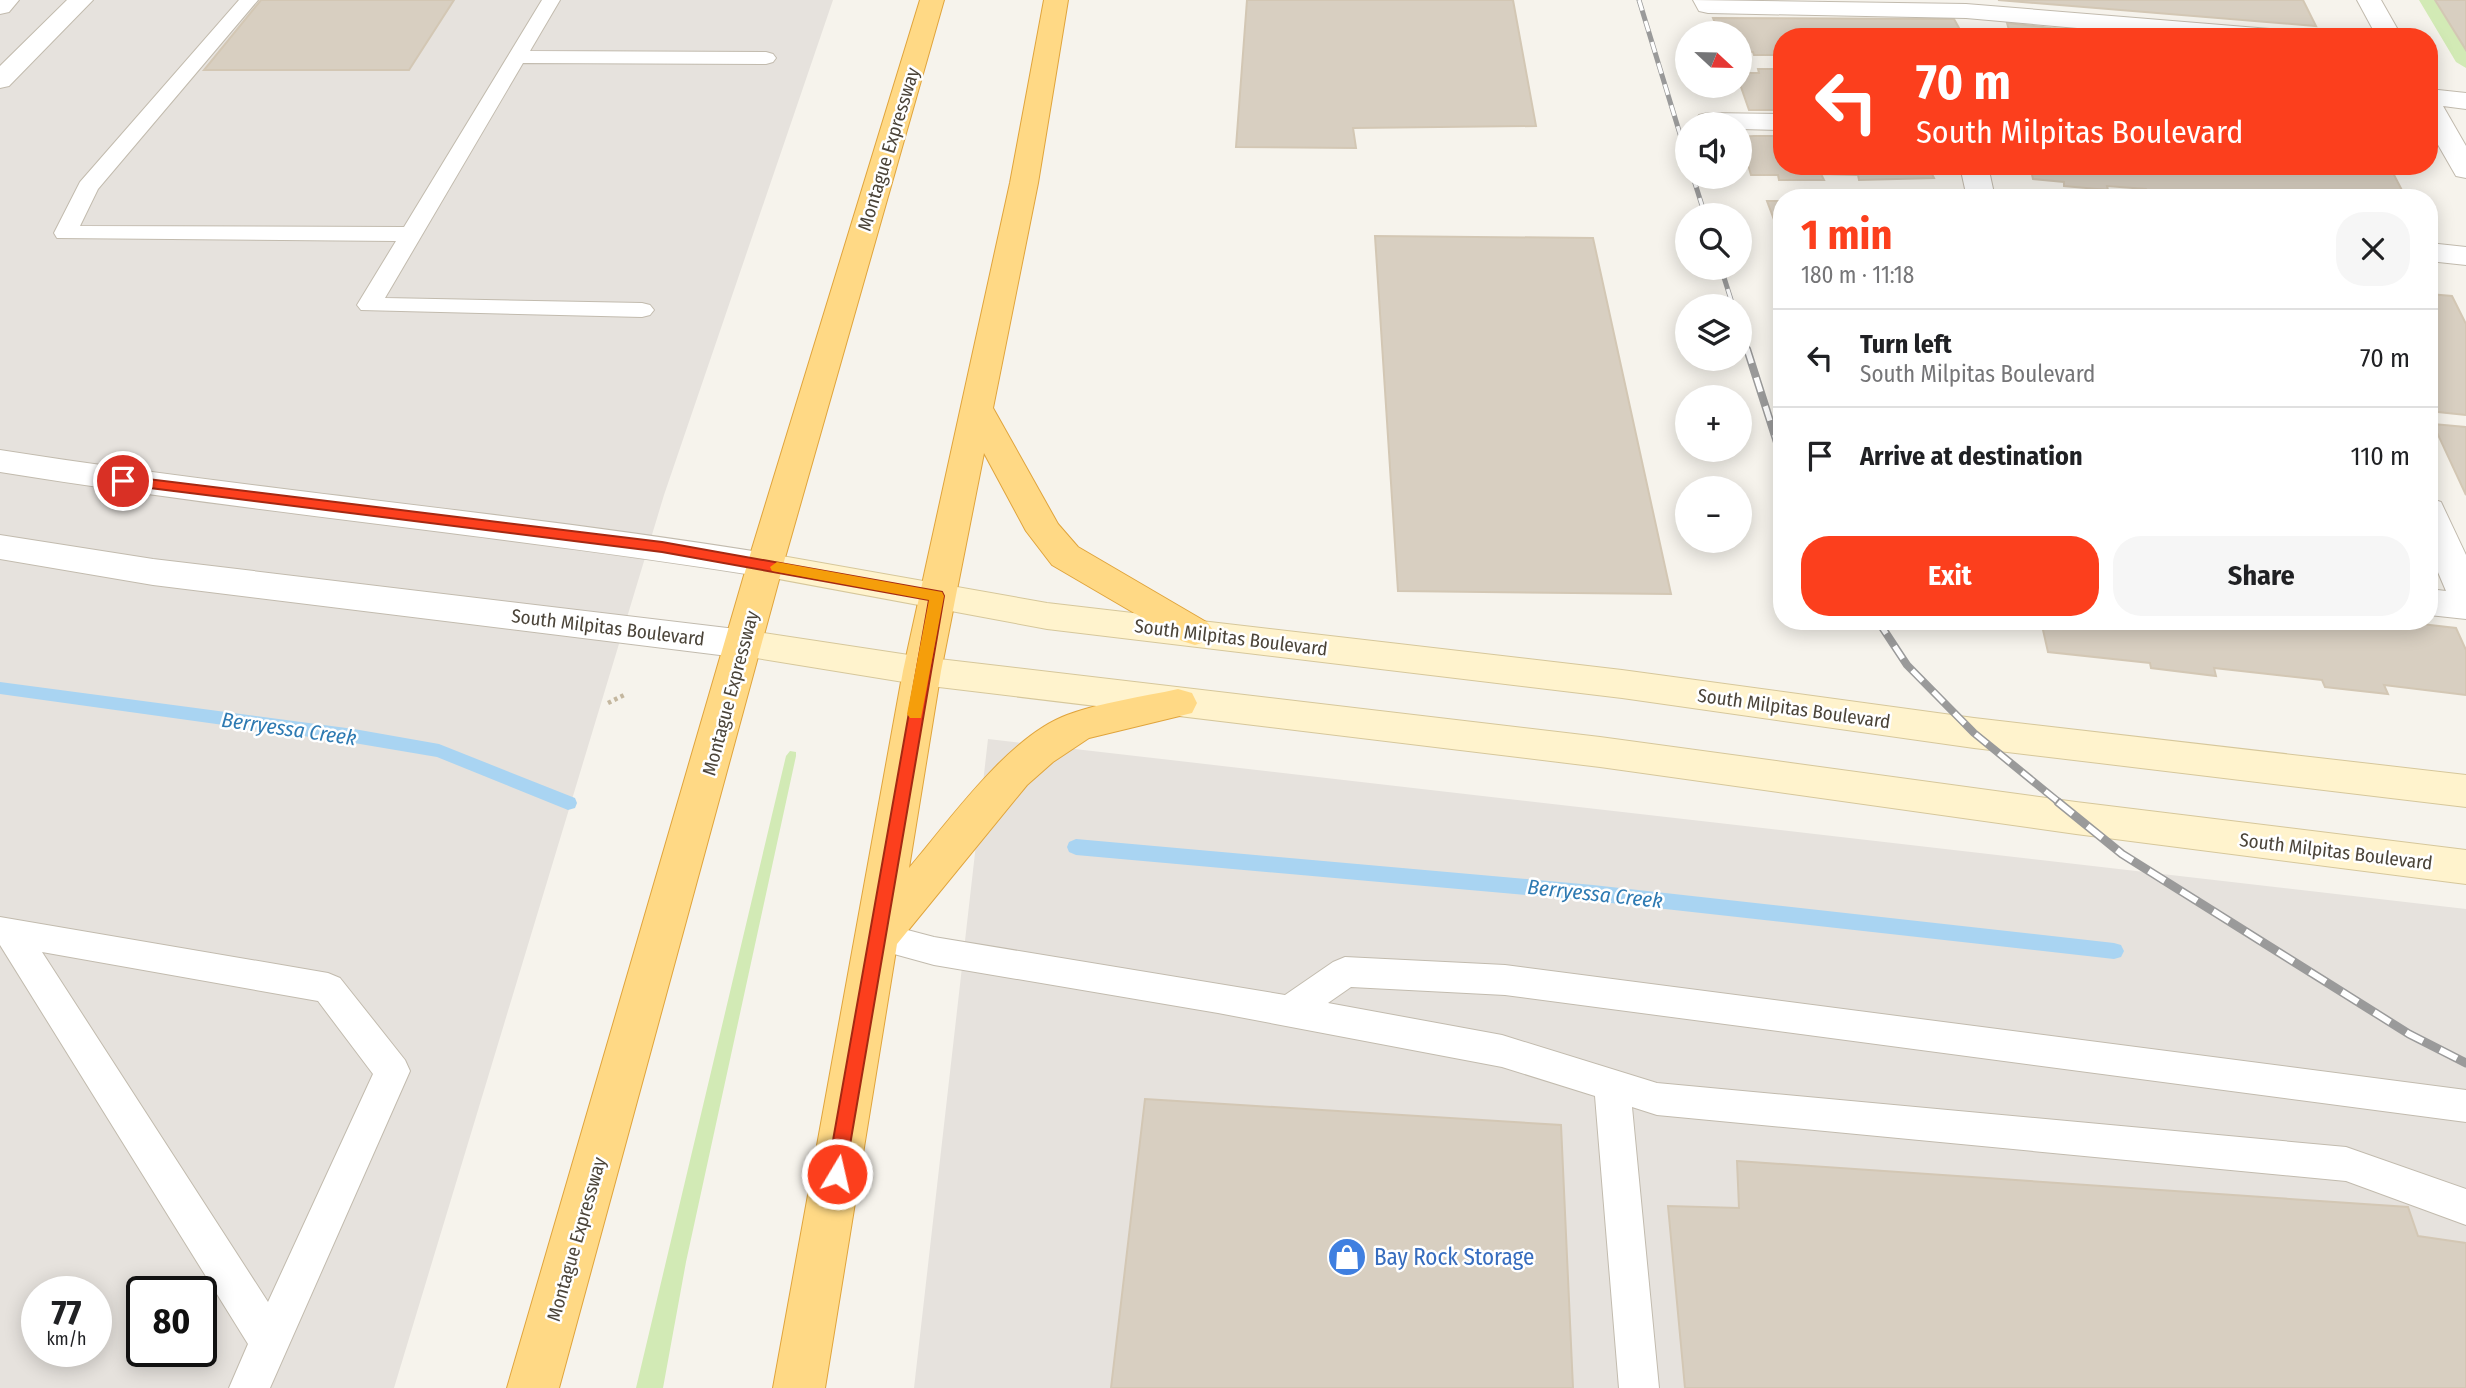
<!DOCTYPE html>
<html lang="en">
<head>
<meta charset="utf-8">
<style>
  :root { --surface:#fff; --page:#f6f6f6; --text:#202124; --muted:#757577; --line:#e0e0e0; --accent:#fc3f1d }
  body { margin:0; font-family:"Fira Sans Condensed",sans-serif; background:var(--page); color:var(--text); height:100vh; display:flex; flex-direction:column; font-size:26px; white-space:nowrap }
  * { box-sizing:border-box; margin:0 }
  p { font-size:23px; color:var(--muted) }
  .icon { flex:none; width:38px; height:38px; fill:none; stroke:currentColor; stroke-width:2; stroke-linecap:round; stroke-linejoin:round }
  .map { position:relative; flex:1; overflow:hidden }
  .sheet { position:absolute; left:1773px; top:189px; width:665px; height:441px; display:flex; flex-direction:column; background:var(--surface); border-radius:28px; box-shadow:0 4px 18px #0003 }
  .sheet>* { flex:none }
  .guide { position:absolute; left:1773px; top:28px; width:665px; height:147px; border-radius:28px; box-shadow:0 4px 18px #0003; background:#fc3f1d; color:#fff; overflow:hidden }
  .needle { width:46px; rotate:112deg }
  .fabs { position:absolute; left:1675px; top:21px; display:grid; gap:14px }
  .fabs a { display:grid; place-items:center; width:77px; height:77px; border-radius:50%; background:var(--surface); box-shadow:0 4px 18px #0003; font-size:35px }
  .speed { position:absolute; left:21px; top:1276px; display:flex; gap:14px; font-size:35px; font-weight:700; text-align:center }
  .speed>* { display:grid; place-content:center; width:91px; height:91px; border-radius:50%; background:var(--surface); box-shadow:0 4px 18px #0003; line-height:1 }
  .speed small { font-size:18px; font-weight:400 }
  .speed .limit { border:4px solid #111; border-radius:10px; background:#fff; color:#111 }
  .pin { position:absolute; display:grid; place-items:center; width:60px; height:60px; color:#fff; margin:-30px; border:4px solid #fff; border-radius:50%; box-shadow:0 2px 7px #0007 }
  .me { position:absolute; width:77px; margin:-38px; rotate:9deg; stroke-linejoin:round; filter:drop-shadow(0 0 5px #0008) }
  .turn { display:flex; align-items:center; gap:24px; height:147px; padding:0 28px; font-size:32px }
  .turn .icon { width:91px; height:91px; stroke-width:2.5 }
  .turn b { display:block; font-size:49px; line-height:60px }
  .round { display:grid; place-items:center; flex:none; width:74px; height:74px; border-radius:28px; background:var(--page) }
  .summary { display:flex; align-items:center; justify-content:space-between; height:119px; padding:0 28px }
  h1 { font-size:42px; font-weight:700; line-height:52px; color:var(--accent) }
  .primary-button { display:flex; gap:14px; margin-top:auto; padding:14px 28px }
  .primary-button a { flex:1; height:80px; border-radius:28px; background:var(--accent); color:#fff; font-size:28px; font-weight:700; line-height:80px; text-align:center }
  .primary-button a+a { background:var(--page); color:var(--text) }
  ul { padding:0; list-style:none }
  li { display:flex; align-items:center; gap:21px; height:98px; padding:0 28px; border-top:2px solid var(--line) }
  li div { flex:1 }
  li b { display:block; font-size:26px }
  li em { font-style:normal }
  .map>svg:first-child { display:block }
</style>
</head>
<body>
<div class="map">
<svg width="2466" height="1388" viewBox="0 0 2466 1388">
  <rect width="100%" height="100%" fill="#f6f3ec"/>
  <!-- industrial -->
  <path fill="#e6e2dd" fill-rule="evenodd" d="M0,0H833L664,495L394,1388H0ZM37,1292H96V1351H37ZM142,1292H201V1351H142Z
    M988,739L2466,909V1388H914Z"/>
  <!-- green -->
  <path fill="#d2eab5" d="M2419,0H2466V68L2456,62Z
    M790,751L796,752V756L686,1262L663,1388H636L786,756Z"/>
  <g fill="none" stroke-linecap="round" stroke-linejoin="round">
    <!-- stream -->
    <path fill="#a9d4f2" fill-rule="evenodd" d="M0,682L354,729L439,744L575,798L577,803L575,808L568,810L437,757L354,743L0,694Z
      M1076,839L1593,885L2114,943L2121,945L2124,951L2121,957L2114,959L1593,901L1076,855L1069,852L1067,847L1069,842Z"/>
  </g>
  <!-- building -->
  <path fill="#d8cfc1" stroke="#d3c7b4" stroke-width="2" d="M261,0H454L409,70H204Z
    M1247,0H1513L1536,126L1353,128L1356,148L1236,147Z
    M1998,0H2303L2316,26Z
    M2435,0H2466V50Z
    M1713,18L1954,19L1964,37H1782V55H1754L1753,52H1740V33H1719Z
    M2007,23L2051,28L2176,37H2011Z
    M1758,69H1782V110H1749L1740,84V73H1759Z
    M1754,136H1781L1782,166H1928L1934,178L1859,180L1858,175L1821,174L1824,180H1779L1778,175H1751L1740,137Z
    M2030,166H2315L2393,173L2406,198H2180L2148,195L2146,189L2107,186L2108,190L2064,186V182L2033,179Z
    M1767,201H1782V241Z
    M1375,236L1593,238L1671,594L1398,591Z
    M2429,294L2452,296L2466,324V415L2429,411Z
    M2433,424L2466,427V495Z
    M2041,621H2395L2456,628L2466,650V695L2384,685L2388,694L2325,687L2322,680L2214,668L2216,676L2151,668L2150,663L2048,652Z
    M1145,1099L1561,1125L1573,1388H1111Z
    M1737,1161L2408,1207L2418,1236L2466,1243V1388H1685L1668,1206L1739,1208Z"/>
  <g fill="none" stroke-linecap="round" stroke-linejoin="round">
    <defs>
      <path id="service" d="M239,0H258L98,189L80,226L404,227L542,0H560L530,51L766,52L773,54L776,58L773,62L766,64L523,63L385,298L642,303L650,305L654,310L650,315L642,317L361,310L357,305L396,241L57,238L54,233L80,182Z
        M0,917L328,973L340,978L405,1060L410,1071L270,1388H229L248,1344L0,945ZM42,952L318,1001L373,1074L268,1302Z
        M877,922L934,937L1285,995L1333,962L1345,957L1505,965L2466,1090V1122L1505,995L1351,987L1328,1003L1502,1035L1657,1083L2346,1147L2466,1189V1225L2346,1181L1657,1115L1632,1107L1659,1388H1619L1595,1096L1502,1067L1218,1013L934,965L865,946L860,936L865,926Z"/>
      <path id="minor" d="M1693,0L1966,4L2270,29L2279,32L2282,37H2179L1966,18L1708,13L1699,11Z
        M2357,0H2381L2402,37H2377Z
        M2429,89L2466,93V109L2443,106L2466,146V178L2456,176L2429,129Z
        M1708,113L1782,114V130L1740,129V124H1697L1695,121L1699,115Z
        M1960,166H1988L1995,198H1967Z
        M2429,243L2466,247V265L2429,261Z
        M2429,498L2441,502L2466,555V619L2429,615V589L2446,591L2429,551Z"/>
      <path id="tertiary" d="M0,0H19L9,12L0,14Z
        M67,0H93L9,86L0,88V66Z
        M0,450C254,490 511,512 765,553L778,556L783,565L778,574L765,577C511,536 254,513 0,472Z
        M0,535L153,559L744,630L757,634L763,644L757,654L744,658L153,585L0,559Z"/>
      <path id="secondary" d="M765,553L1047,603L1622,670L1974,718L2466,775V807L1974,748L1622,698L1047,629L752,574L747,565L752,556Z
        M744,630L922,657L1600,737L2076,802L2466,850V884L2076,834L1600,767L922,685L731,654L725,644L731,634Z"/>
      <path id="trunk" d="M920,0H944L783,565L559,1388H507L747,565Z
        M1044,0H1068L1038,183L993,408L1058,524L1078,547L1208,623L1214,632L1208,641L1195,645L1182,641L1052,565L1026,531L984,453L941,671L909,868C950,820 1008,737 1067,715C1102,702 1142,697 1178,689L1192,693L1197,703L1192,713L1089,738L1053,762L1027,785L897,944L825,1388H773L903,671L1010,183Z"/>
    </defs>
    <!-- service casing -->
    <use href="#service" stroke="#c2bbae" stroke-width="2"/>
    <!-- minor casing -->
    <use href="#minor" stroke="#c2bbae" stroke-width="2"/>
    <!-- tertiary casing -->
    <use href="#tertiary" stroke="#c2bbae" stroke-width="2"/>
    <!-- secondary casing -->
    <use href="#secondary" stroke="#d6c79b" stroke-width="2"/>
    <!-- trunk casing -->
    <use href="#trunk" stroke="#e0a43c" stroke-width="2"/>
    <!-- path -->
    <path stroke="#c4b79f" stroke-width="4.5" stroke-dasharray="3.5 3.5" stroke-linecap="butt" d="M608,703L626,694"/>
    <!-- service -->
    <use href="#service" fill="#fff" fill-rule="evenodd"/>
    <!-- minor -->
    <use href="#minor" fill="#fff" fill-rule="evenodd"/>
    <!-- tertiary -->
    <use href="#tertiary" fill="#fff" fill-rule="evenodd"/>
    <!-- secondary -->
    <use href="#secondary" fill="#fff3cd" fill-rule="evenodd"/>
    <!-- trunk -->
    <use href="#trunk" fill="#ffd985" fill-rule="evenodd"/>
    <defs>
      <path id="rail-far2" d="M1639,0L1687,157
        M1693,177L1705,215
        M1721,268L1733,306
        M1740,327L1748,351"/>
      <path id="rail-far1" d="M1747,349L1782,458
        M1878,621L1907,665L1974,733L2061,804"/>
      <path id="rail" d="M2058,802L2122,854L2409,1034L2466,1063"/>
    </defs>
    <!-- rail-far2 casing -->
    <use href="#rail-far2" stroke="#9a9a9a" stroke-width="5"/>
    <!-- rail-far1 casing -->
    <use href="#rail-far1" stroke="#9a9a9a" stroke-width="8"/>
    <!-- rail casing -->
    <use href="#rail" stroke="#9a9a9a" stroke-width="9"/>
    <!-- rail-far2 -->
    <use href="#rail-far2" stroke="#fff" stroke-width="3.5" stroke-dasharray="11" stroke-linecap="butt"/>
    <!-- rail-far1 -->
    <use href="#rail-far1" stroke="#fff" stroke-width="5" stroke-dasharray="15" stroke-linecap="butt"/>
    <!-- rail -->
    <use href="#rail" stroke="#fff" stroke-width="6" stroke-dasharray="19" stroke-linecap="butt"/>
  </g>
  <!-- route -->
  <path fill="#fc3f1d" stroke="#a42913" stroke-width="2" d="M123,476L662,542L942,592L944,596L844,1180L837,1183L830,1180L827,1174L929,600L662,552L118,484L116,481Z"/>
  <!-- slow -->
  <path fill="#f59e0b" d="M777,562L942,592L944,596L921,718H910L907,714L929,600L772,571L770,567Z"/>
  <!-- icons -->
  <defs>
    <symbol id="shop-disc" viewBox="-11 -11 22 22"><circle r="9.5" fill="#3f7fe0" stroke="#fff"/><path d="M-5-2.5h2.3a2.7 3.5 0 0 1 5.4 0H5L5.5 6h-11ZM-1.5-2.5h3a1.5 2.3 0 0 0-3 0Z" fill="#fff"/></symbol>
  </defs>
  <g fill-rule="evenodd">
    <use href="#shop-disc" x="1325" y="1235" width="44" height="44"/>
  </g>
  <g text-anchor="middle" stroke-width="5" stroke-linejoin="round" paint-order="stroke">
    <!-- street labels -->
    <g font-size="19" fill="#4b4439" stroke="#fff">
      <text transform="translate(888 149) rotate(-73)" y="7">Montague Expressway</text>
      <text transform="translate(608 627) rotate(7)" y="7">South Milpitas Boulevard</text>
      <text transform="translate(1231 637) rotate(7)" y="7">South Milpitas Boulevard</text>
      <text transform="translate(730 693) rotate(-75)" y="7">Montague Expressway</text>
      <text transform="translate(1794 708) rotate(8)" y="7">South Milpitas Boulevard</text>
      <text transform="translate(2336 851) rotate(7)" y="7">South Milpitas Boulevard</text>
      <text transform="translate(576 1239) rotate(-74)" y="7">Montague Expressway</text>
    </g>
    <!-- water labels -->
    <g font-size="21" font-style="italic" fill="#2e7ab2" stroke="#fff">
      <text transform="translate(289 729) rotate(8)" y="7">Berryessa Creek</text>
      <text transform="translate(1595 894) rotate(6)" y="7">Berryessa Creek</text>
    </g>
    <!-- near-shop labels -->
    <g font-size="23" fill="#366cbe" stroke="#fff" text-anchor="start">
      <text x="1374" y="1265">Bay Rock Storage</text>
    </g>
  </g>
</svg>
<div class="fabs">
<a><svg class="needle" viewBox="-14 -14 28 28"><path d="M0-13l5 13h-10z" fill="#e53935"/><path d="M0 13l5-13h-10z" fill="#757577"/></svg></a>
<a><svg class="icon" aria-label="sound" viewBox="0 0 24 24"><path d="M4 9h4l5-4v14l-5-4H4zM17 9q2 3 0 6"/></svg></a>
<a><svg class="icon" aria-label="search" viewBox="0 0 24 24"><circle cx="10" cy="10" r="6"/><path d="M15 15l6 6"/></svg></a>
<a><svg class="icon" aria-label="layers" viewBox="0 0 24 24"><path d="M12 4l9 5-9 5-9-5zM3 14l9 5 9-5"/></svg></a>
<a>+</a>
<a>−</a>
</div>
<div class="speed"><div>77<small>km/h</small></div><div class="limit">80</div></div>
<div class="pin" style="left:123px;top:481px;background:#d93025"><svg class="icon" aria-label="arrive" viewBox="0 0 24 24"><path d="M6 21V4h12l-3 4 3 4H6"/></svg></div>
<svg class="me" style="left:837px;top:1174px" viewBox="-20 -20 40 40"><circle r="17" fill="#fc3f1d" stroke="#fff" stroke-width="3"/><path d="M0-11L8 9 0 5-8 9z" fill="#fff"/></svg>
<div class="guide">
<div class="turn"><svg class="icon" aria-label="left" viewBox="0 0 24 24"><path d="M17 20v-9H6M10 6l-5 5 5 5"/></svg><div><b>70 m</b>South Milpitas Boulevard</div></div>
</div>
<section class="sheet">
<div class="summary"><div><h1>1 min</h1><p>180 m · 11:18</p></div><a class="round"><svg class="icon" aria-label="close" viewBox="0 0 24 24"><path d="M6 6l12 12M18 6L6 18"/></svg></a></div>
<ul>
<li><svg class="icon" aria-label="left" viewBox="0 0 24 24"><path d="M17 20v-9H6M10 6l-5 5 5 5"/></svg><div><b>Turn left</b><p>South Milpitas Boulevard</p></div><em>70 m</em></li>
<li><svg class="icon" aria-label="arrive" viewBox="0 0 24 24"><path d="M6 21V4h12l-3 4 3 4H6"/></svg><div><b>Arrive at destination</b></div><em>110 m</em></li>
</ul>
<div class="primary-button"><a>Exit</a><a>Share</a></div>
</section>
</div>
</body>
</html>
